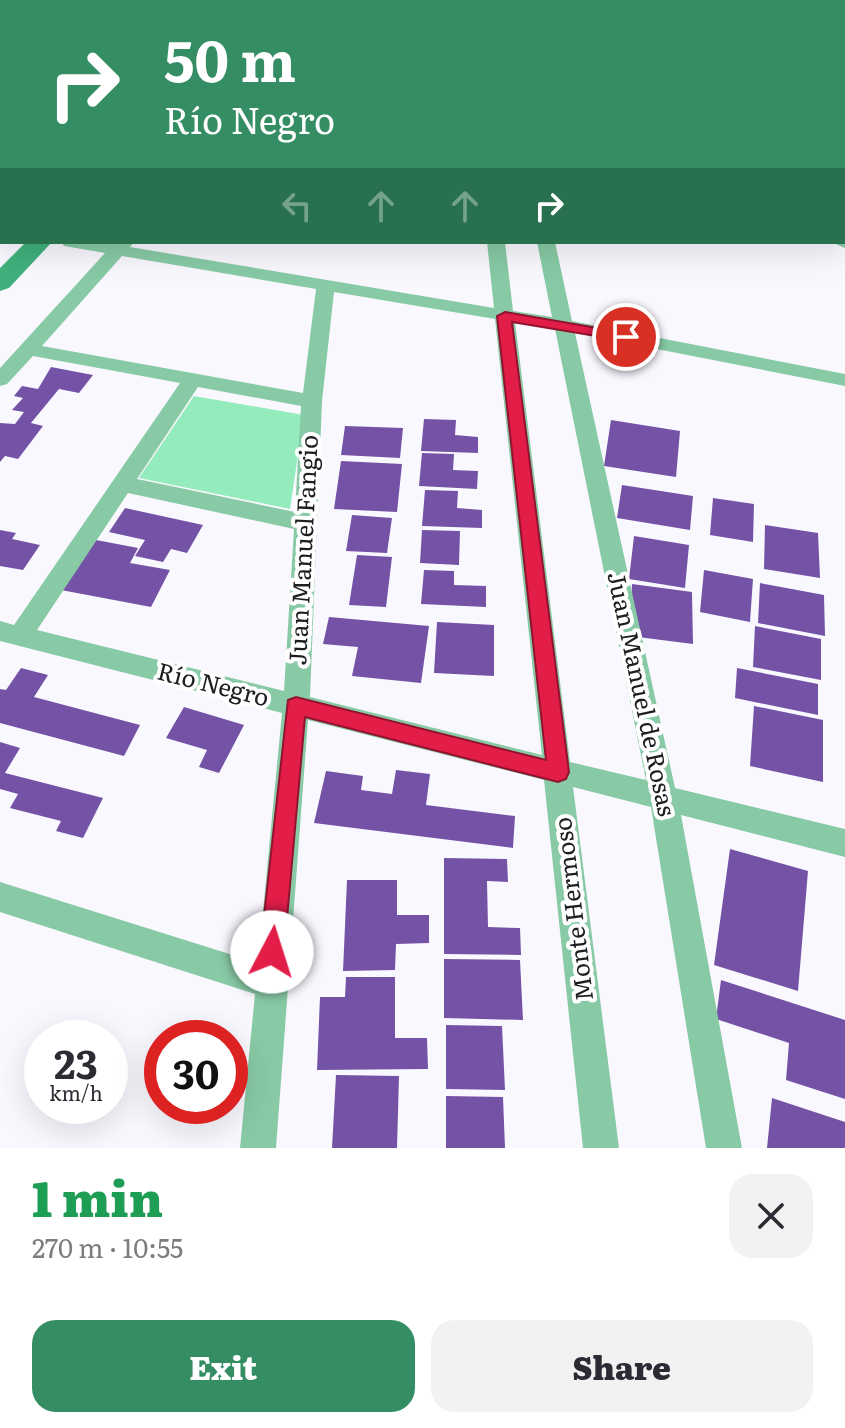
<!DOCTYPE html>
<html lang="en">
<head>
<meta charset="utf-8">
<style>
  :root { --surface:#fff; --page:#f2f2f3; --text:#2b2b33; --muted:#7c7c81; --accent:#348d63 }
  body { margin:0; font-family:Literata,serif; background:var(--page); color:var(--text); height:100vh; display:flex; flex-direction:column; font-size:30px; white-space:nowrap }
  * { box-sizing:border-box; margin:0 }
  p { font-size:26px; color:var(--muted) }
  .icon { flex:none; width:44px; height:44px; fill:none; stroke:currentColor; stroke-width:2; stroke-linecap:round; stroke-linejoin:round }
  .map { position:relative; height:1148px; overflow:hidden }
  .drawer { display:flex; flex-direction:column; background:var(--surface); flex:1 }
  .drawer>* { flex:none }
  .guide { position:absolute; left:0px; top:0px; width:846px; height:244px; box-shadow:0 8px 32px #0002; background:#348d63; color:#fff; overflow:hidden }
  .speed { position:absolute; left:24px; top:1020px; display:flex; gap:16px; font-size:40px; font-weight:700; text-align:center }
  .speed>* { display:grid; place-content:center; width:104px; height:104px; border-radius:50%; background:var(--surface); box-shadow:0 8px 32px #0002; line-height:1 }
  .speed small { font-size:20px; font-weight:400 }
  .speed .limit { border:12px solid #d22; background:#fff; color:#111 }
  .pin { position:absolute; display:grid; place-items:center; width:68px; height:68px; color:#fff; margin:-34px; border:4px solid #fff; border-radius:50%; box-shadow:0 2px 8px #0007 }
  .me { position:absolute; width:88px; margin:-44px; rotate:5deg; stroke-linejoin:round; filter:drop-shadow(0 0 6px #0008) }
  .turn { display:flex; align-items:center; gap:28px; height:168px; padding:0 32px; font-size:36px }
  .turn .icon { width:104px; height:104px; stroke-width:2.5 }
  .turn b { display:block; font-size:56px; line-height:68px }
  .lanes { display:flex; align-items:center; height:76px; padding:0 32px; background:#0003; justify-content:center; gap:40px; direction:ltr }
  .lanes .off { opacity:.35 }
  .round { display:grid; place-items:center; flex:none; width:84px; height:84px; border-radius:24px; background:var(--page) }
  .headline { display:flex; align-items:center; justify-content:space-between; height:136px; padding:0 32px }
  h1 { font-size:48px; font-weight:800; line-height:60px; color:#1e9e55 }
  .action { display:flex; gap:16px; margin-top:auto; padding:16px 32px }
  .action a { flex:1; height:92px; border-radius:24px; background:var(--accent); color:#fff; font-size:32px; font-weight:800; line-height:92px; text-align:center }
  .action a+a { background:var(--page); color:var(--text) }
  .map>svg:first-child { display:block }
</style>
</head>
<body>
<div class="map">
<svg width="845" height="1148" viewBox="0 0 845 1148">
  <rect width="100%" height="100%" fill="#faf8ff"/>
  <!-- green -->
  <path fill="#94ecbc" d="M194,396L304,415L290,509L139,478Z"/>
  <!-- building -->
  <path fill="#7453a6" d="M51,367L93,375L79,393L59,389L31,423L43,426L18,459L5,456L0,462V423L15,424L24,412L12,410L23,398L14,396L22,386L38,389Z
    M424,419L456,420L455,435L478,437V453L421,451Z
    M611,420L680,431L676,477L604,466Z
    M345,426L403,428L400,458L341,455Z
    M422,453L454,454L453,470L478,471L477,489L419,486Z
    M341,461L402,464L397,512L334,509Z
    M622,485L693,496L690,530L617,518Z
    M425,490L458,491L457,508L482,510V528L422,526Z
    M713,498L754,504L753,542L710,535Z
    M125,508L203,525L187,553L171,549L163,562L135,556L145,540L109,532Z
    M352,515L392,518L387,553L346,551Z
    M765,525L818,533L820,578L764,569Z
    M0,530L16,533L12,539L40,545L23,570L0,566Z
    M422,530L460,531L459,565L420,563Z
    M634,536L689,545L685,588L629,579Z
    M91,539L138,548L130,563L170,570L151,607L61,590Z
    M357,555L392,557L386,607L349,605Z
    M424,570L454,571V585L486,586V607L421,604Z
    M704,570L753,579L750,622L700,612Z
    M760,583L824,595L825,636L758,623Z
    M632,584L692,592L693,644L630,636Z
    M329,617L429,626L421,683L352,676L358,647L323,644Z
    M437,622L494,625V676L434,673Z
    M755,626L821,639V680L753,667Z
    M21,668L48,675L34,697L140,725L124,756L0,723V689L6,690Z
    M737,668L818,684V715L735,698Z
    M754,706L823,720V782L750,766Z
    M184,707L244,725L219,773L199,767L207,750L166,738Z
    M0,742L20,748L5,773L103,798L83,838L56,831L61,821L10,808L18,794L0,789Z
    M396,770L430,774L426,805L515,816L513,848L314,823L326,771L363,776L361,790L392,794Z
    M730,849L808,871L798,991L714,965Z
    M444,858L507,859L508,882L487,881L488,927L520,928L521,955L444,954Z
    M347,880H397V915H429V943L396,944L395,970L343,971Z
    M444,959L520,960L523,1020L444,1018Z
    M346,977H395V1038H427L428,1069L317,1070L320,997H345Z
    M721,980L845,1020V1099L786,1080L789,1043L716,1019Z
    M446,1025L502,1026L505,1090L446,1089Z
    M336,1075L399,1076L397,1148H332Z
    M446,1096L503,1097L505,1148H446Z
    M772,1098L845,1122V1148H767Z"/>
  <g fill="none" stroke-linecap="round" stroke-linejoin="round">
    <!-- street -->
    <path fill="#88caa5" fill-rule="evenodd" d="M499,0H511V2H499Z
      M713,0H725V2H713Z
      M844,130L845,131V141L844,140Z
      M0,224H2V234H0Z
      M845,238V248L831,242H844Z
      M61,242H134L130,247L494,308L487,242H505L513,311L552,317L537,242H555L572,321L845,374V386L575,333L675,788L845,829V857L681,815L742,1148H706L651,807L573,787L619,1148H583L544,780L308,720L276,1148H240L255,994L0,912V882L258,963L282,713L0,641V621L14,625L180,383L33,356L7,384L0,386V368L105,253L64,246ZM122,256L316,289L303,393L42,346ZM334,292L495,319L542,755L310,697L322,401ZM515,322L555,329L646,780L570,762ZM198,387L301,406L295,512L137,479ZM128,493L294,529L284,691L37,630Z"/>
    <!-- secondary -->
    <path fill="#40b17c" fill-rule="evenodd" d="M0,23H2V35H0Z
      M26,242H52L9,288L0,291V268Z"/>
  </g>
  <!-- route -->
  <path fill="#e11d48" stroke="#92132f" stroke-width="2" d="M505,312L626,333L634,337L626,341L512,322L569,772L566,779L558,782L305,717L284,952L281,961L272,964L264,961L260,952L288,700L296,697L546,760L497,316Z"/>
  <g text-anchor="middle" stroke-width="8" stroke-linejoin="round" paint-order="stroke">
    <!-- street labels -->
    <g font-size="24" fill="#1e1e20" stroke="#fff">
      <text transform="translate(304 550) rotate(-87)" y="8">Juan Manuel Fangio</text>
      <text transform="translate(213 685) rotate(14)" y="8">Río Negro</text>
      <text transform="translate(641 694) rotate(78)" y="8">Juan Manuel de Rosas</text>
      <text transform="translate(574 909) rotate(-97)" y="8">Monte Hermoso</text>
    </g>
  </g>
</svg>
<div class="speed"><div>23<small>km/h</small></div><div class="limit">30</div></div>
<div class="pin" style="left:626px;top:337px;background:#d93025"><svg class="icon" aria-label="arrive" viewBox="0 0 24 24"><path d="M6 21V4h12l-3 4 3 4H6"/></svg></div>
<svg class="me" style="left:272px;top:952px" viewBox="-20 -20 40 40"><circle r="19" fill="#fff"/><path d="M0-13L10 11 0 6-10 11z" fill="#e11d48"/></svg>
<div class="guide">
<div class="turn"><svg class="icon" aria-label="right" viewBox="0 0 24 24"><path d="M7 20v-9h11M14 6l5 5-5 5"/></svg><div><b>50 m</b>Río Negro</div></div>
<div class="lanes"><svg class="icon off" aria-label="left" viewBox="0 0 24 24"><path d="M17 20v-9H6M10 6l-5 5 5 5"/></svg><svg class="icon off" aria-label="ahead" viewBox="0 0 24 24"><path d="M12 20V5M6 11l6-6 6 6"/></svg><svg class="icon off" aria-label="ahead" viewBox="0 0 24 24"><path d="M12 20V5M6 11l6-6 6 6"/></svg><svg class="icon" aria-label="right" viewBox="0 0 24 24"><path d="M7 20v-9h11M14 6l5 5-5 5"/></svg></div>
</div>
</div>
<section class="drawer">
<div class="headline"><div><h1>1 min</h1><p>270 m · 10:55</p></div><a class="round"><svg class="icon" aria-label="close" viewBox="0 0 24 24"><path d="M6 6l12 12M18 6L6 18"/></svg></a></div>
<div class="action"><a>Exit</a><a>Share</a></div>
</section>
</body>
</html>
